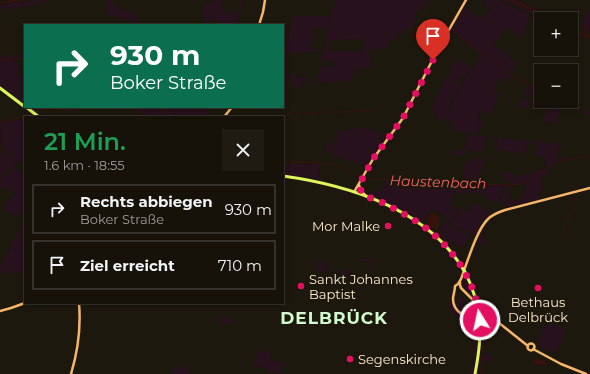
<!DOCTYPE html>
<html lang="de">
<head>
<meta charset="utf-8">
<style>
  :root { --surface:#16120a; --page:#1f1b13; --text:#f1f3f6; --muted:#9e9e9c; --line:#35322b }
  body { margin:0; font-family:Montserrat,sans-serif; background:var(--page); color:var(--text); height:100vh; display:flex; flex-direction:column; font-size:15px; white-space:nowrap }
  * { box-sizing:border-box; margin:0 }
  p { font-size:13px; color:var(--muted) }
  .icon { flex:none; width:22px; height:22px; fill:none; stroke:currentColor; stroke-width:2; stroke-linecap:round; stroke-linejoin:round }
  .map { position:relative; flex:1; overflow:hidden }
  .details { position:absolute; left:24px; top:116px; width:260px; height:188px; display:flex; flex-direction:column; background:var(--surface); border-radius:0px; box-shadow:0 2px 6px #0003,0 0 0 1px var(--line) }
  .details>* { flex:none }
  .top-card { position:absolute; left:24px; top:24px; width:260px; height:84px; border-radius:0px; box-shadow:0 2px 6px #0003,0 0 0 1px var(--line); background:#0b6e4f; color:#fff; overflow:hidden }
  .fabs { position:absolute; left:534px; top:12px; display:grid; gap:8px }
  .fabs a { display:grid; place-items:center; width:44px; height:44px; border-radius:0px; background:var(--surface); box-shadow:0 2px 6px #0003,0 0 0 1px var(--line); font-size:20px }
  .pin { position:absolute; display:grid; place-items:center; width:34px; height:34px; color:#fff; margin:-41px -17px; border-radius:50% 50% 50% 0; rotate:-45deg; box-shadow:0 0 4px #0007 }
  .pin .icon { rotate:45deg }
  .me { position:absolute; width:44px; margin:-22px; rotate:350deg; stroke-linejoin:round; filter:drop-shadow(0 0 3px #0008) }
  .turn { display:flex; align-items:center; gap:14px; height:84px; padding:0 20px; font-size:18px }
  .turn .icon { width:52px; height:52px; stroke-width:2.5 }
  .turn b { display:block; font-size:28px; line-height:34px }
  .round { display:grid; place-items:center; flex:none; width:42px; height:42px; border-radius:0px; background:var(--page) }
  .headline { display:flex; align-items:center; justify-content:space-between; height:68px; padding:0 20px }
  h1 { font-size:24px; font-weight:600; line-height:30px; color:#1e9e55 }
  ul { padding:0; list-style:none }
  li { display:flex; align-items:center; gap:12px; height:50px; margin:0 8px 6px; padding:0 12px; border:2px solid var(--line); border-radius:0px }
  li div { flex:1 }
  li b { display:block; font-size:15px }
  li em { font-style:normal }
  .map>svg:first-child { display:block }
</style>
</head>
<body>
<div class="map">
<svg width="590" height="374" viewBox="0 0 590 374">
  <rect width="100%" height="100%" fill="#1d180d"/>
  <!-- green -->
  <path fill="#26111c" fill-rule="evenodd" d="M34,0H46L48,3L0,10V5Z
    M108,0L113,1V4L127,12L129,9L138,18L137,24L106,13Z
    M218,0H222V12L237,14L240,0H244L236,25H219L220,21L203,22C203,3 200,5 218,0Z
    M335,0H428L421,11H416V19L411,29L403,31V34L395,35V40L388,42V48L369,50L371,68H356L351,81L317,83L320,67L335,66L334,61H324L321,60ZM366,39L363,51L327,52L330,40Z
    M479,0H498L531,16L520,38L506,27L493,44L517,63L510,75L481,53L509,75L507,81L501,78L497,84L495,83L492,89L500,93L489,116L481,112L477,121L482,123L477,134L454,131V122L444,121L471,67L474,69L481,54L451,31L464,7L479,18H484L491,8L487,7L486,3L482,0L480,1Z
    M503,0H518L558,19H543Z
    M590,10V33L587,29L585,31L581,27L588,11Z
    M294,16H330L327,28L312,27L311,35L317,36L311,45L310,47L313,50H318V52L285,53Z
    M25,55V59H16L14,62L21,65L17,74L25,77V99L24,102L0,85V56Z
    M456,59L470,67L464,78L460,76L457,81L461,83L443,120L435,117L437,112L431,109Z
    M284,74L314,80V83L302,80L300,88L293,87L294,79L284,76Z
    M511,75L541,88V101H552L549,106L525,93L529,85L510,76Z
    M523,97L532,103L529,108L524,106L522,109L518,107Z
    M554,101H567L590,113V116L564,103L554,123L542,122Z
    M132,107H159L170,114L173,117H147L138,110Z
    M164,107H190L197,109L198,107H205L212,117H178Z
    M24,119L25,159L16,164L11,153L9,151L1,150L0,122L14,121Z
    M365,127L376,132L385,139L367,166C355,163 345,158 333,156L338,131L357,129Z
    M467,135L485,136L484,151L466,150V155H452L453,150H466Z
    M487,136L528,141L529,142L524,153L497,150L498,139L486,138Z
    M330,141L334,142L332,153L325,152L326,144H329Z
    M532,141L562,144V146H558L557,156V160L571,157V160L559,162L548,168V169L549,173L540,177L543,190L539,192L541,200L505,208L504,202L526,196L525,184L508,186L511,183L514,176H521V174H532L533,173L543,169L546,167V157L535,156L537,144L532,143Z
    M0,152L9,154L16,166L0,176Z
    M474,157L484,158L483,165L475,182H463L465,161L473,162Z
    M283,162L291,164H320L319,179L283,174Z
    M17,167L20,172L25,176V212L23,211L18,217L3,208L16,192L8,187L3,190L0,187V179Z
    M502,171L513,173L509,182H504Z
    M283,178L324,185L348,192L349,194L343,200L345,195L338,190L315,184Z
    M384,181L433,184L507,185L496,202L487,200V196L482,195V193L467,192L465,195L454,191L449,205L458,208L452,223H451L445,220V215L433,210L429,211L425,222H424L406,211H405L368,194L369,191H382Z
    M507,188L509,200L499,202H498Z
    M474,203L480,205L490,212L481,224L475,236L454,225L453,223L460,209L469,212Z
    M410,221C427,228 456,255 462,271L461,272L442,247L432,237Z
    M421,222C437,230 449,243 460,256L459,260L466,262L464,265H463C451,248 437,235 421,223Z
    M444,222L470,236L465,246H463L461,249L452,240L451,242L440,232Z
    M22,224L25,228V270L21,273H3L0,272V269Z
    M485,224L482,239L486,240L485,246L477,244Z
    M361,258L374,259L373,270H370L371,262L360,261Z
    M318,260L323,262L328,270V273L316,270Z
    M350,269L351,277L341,280L339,271Z
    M464,276C468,280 472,289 471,295C465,289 461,285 464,276Z
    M453,295C454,306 455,315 468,319C471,321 474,321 477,323L476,354L473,374H467L472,366L474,351L472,350C472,345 473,339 473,334C473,322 458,317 449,312V307L448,302L452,301V296Z
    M462,296L467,300L463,304L467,310L469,309V301C475,306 478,311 472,316C463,315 459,310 456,303L459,297Z
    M480,311C485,314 488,316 485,322C485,340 483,357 479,374H477C481,353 483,333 480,311Z
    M223,314L233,322L230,325L221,323L220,317Z
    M548,322L566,331L557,350L555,352C550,352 543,351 540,346C539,344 539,342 538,340Z
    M257,350L269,354L272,353L270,360L275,361L277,363L279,362H283L281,374L270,372L265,368L253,365Z
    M485,352L493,358L489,364L483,360Z
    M182,364L190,374H173L172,370Z"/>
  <!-- water -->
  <path fill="#37120c" d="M429,214L431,213L440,217L437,231L427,224Z
    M534,359H540L546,362L547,364L535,366Z"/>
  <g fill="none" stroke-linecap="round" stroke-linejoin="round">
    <!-- stream -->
    <path stroke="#37120c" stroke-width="1" d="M425,14L448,28
      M586,23L584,26L587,32L588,33L587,36
      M452,30L509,75
      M582,33L583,32
      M576,34L586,38L588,36
      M0,60L25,58
      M511,76L541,89
      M131,107L138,110L146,117
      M159,107L171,114L175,117
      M357,111H359
      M361,111H368
      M369,111L376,112
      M35,112C49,106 61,111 75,110C78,109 81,108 84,107
      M320,112H325
      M330,112H332
      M334,112H339
      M341,112H345
      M347,112L354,111
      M295,113H301
      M304,113H305
      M307,113H311
      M312,113L316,112
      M286,114L293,113
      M0,121C13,121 20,119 32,113
      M283,160C295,164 305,162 317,163C333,163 348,169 361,177
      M364,178L434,183L509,185L521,184L533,178L549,167L560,161L590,156
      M573,205L575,197
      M567,221L571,211
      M438,231L448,241
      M562,236L565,225
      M487,321L490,320
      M480,374L485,342L486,322"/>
    <!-- canal -->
    <path stroke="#37120c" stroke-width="2" d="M512,0L552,19
      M0,3L19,0
      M571,28L590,37"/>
    <!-- secondary -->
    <path stroke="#f5b66a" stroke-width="2.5" d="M259,25L263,12L265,0
      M224,117L232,107
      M359,185L361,191L366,196
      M354,192L373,159L403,118L438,49L466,0
      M460,282V285L461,288L477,304L494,319L528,346
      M458,284L461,279C467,263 477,229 488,219C493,214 499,212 505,210L590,188
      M458,284L455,286C455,291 453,295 453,299C453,313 468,319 480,320
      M0,311L11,308L25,303
      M473,318L476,316L478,311
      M527.5 347a3.5 3.5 0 1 1 7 0a3.5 3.5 0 1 1-7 0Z
      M533,349L561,364L586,374
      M71,374C78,351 81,327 79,303"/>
    <!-- primary -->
    <path stroke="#def45b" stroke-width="3" d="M0,88L25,107
      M26,107L39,117
      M283,176C348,185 427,209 463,269
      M465,272L470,283L475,297
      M475,374C479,353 482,332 478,310"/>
    <!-- primary-bridge -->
    <path stroke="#def45b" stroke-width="3" d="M463,269L465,272
      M475,297L478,310"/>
  </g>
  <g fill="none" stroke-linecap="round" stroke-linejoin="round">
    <!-- route -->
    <path stroke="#e50f61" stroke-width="7" stroke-dasharray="0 12.6" d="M433,60L403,118L373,159L359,185C360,189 361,192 365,195C369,198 374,199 379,201C389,206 399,211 409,217C447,239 475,275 480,320"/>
  </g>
  <!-- markers -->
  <g fill="#e50f61" stroke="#1d180d" stroke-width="1.5">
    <circle cx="388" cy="226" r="4"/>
    <circle cx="301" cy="286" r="4"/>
    <circle cx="538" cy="288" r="4"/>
    <circle cx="350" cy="359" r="4"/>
  </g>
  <g text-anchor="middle" stroke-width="4" stroke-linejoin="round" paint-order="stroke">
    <!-- poi labels -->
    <g font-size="13" fill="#fceacc" stroke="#1d180d" text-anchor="start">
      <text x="380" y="231" text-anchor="end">Mor Malke</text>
      <text x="309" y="284">Sankt Johannes<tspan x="309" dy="15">Baptist</tspan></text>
      <text x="538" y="307" text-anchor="middle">Bethaus<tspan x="538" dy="15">Delbrück</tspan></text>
      <text x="358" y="364">Segenskirche</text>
    </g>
    <!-- water labels -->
    <g font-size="14" font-style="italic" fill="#f56164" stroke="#1d180d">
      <text transform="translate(438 182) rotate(2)" y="5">Haustenbach</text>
    </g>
    <!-- district labels -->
    <g font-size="17" font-weight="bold" letter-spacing="1" fill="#d3fcce" stroke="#1d180d">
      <text x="334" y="324">DELBRÜCK</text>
    </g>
  </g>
</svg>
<div class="fabs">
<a>+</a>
<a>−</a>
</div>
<div class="pin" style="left:433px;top:60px;background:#d93025"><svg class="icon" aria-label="arrive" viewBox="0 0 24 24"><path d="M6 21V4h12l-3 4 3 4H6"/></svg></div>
<svg class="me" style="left:480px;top:320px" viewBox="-20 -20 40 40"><circle r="17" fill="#e50f61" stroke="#fff" stroke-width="3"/><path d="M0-11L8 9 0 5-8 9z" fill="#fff"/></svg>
<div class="top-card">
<div class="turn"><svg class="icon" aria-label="right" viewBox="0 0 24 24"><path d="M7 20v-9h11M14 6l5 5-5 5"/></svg><div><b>930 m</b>Boker Straße</div></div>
</div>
<section class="details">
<div class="headline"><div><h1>21 Min.</h1><p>1.6 km · 18:55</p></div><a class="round"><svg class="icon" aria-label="close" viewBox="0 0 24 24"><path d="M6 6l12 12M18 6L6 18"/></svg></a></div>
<ul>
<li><svg class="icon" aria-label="right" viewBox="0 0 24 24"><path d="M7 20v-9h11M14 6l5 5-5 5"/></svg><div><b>Rechts abbiegen</b><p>Boker Straße</p></div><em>930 m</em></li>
<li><svg class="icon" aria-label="arrive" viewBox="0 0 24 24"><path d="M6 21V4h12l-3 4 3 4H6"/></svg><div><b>Ziel erreicht</b></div><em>710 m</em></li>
</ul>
</section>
</div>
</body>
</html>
